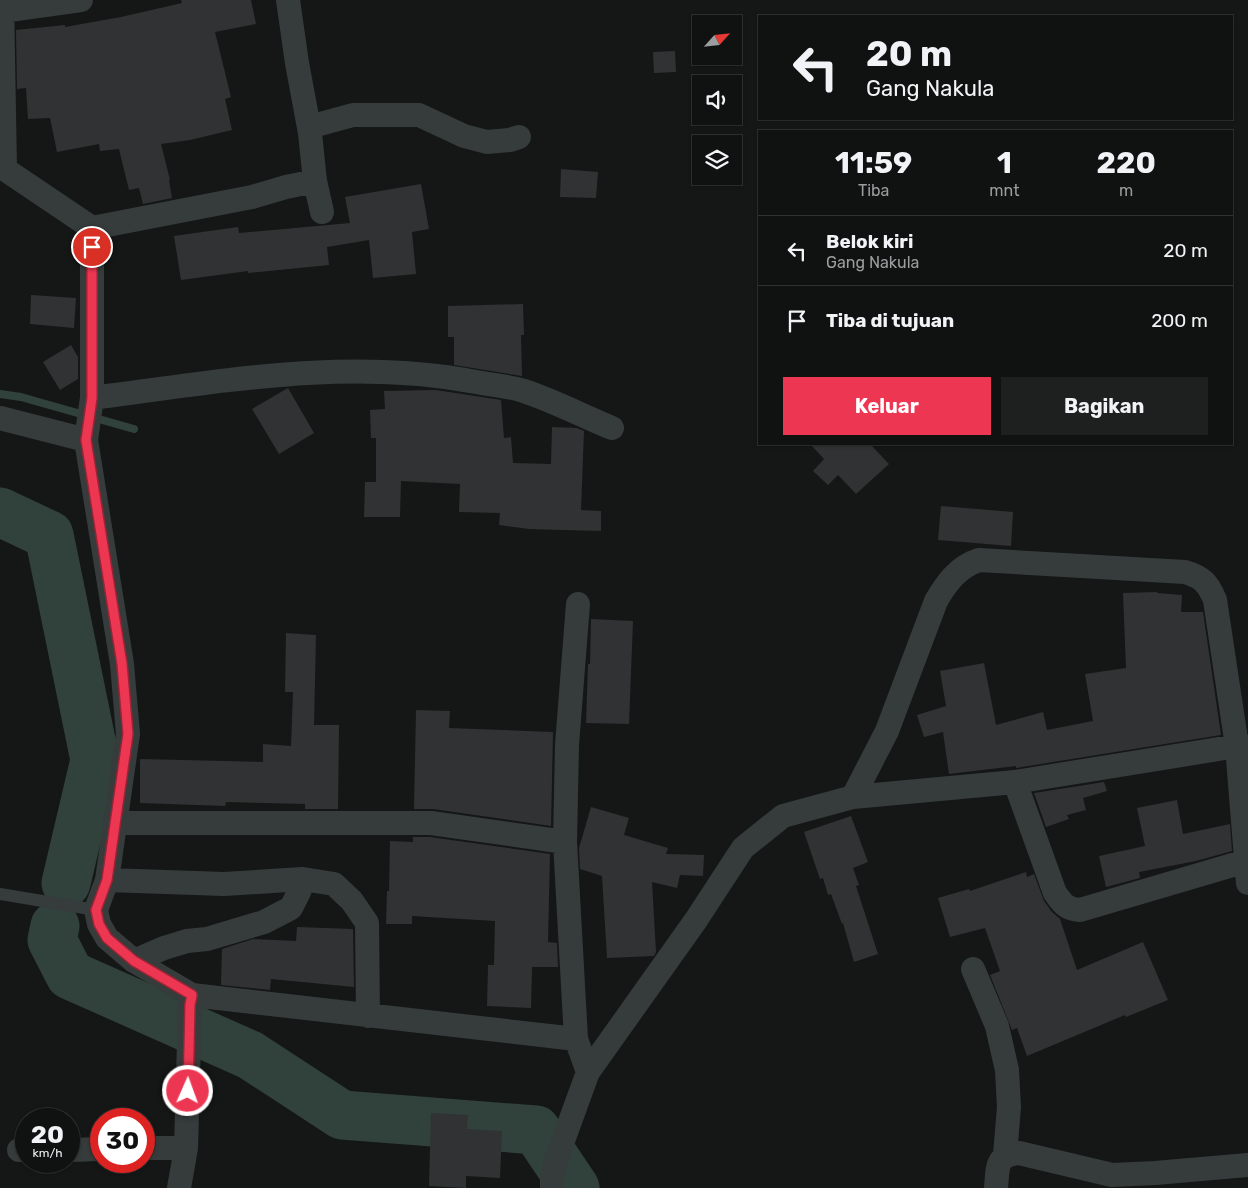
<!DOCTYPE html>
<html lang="id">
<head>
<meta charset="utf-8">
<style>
  :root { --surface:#101111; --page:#1e1f1f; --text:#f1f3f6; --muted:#9c9d9f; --line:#303131; --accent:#ed3752 }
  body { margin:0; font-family:Rubik,sans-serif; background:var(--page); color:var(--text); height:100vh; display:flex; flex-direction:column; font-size:19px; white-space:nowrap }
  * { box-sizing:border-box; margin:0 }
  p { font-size:16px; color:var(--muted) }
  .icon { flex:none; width:28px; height:28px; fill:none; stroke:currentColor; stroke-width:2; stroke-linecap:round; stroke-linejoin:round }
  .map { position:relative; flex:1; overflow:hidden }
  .details { position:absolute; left:758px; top:130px; width:475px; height:315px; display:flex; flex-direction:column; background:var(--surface); border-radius:0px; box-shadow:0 1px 4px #0004,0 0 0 1px var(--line) }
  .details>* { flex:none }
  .hud { position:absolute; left:758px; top:15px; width:475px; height:105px; border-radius:0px; box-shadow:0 1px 4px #0004,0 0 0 1px var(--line); background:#101111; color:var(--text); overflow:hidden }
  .needle { width:32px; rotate:63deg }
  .tools { position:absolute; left:692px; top:15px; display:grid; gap:10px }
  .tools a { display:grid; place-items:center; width:50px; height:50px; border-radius:0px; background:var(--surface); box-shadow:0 1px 4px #0004,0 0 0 1px var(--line); font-size:25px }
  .speed { position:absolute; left:15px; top:1108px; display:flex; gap:10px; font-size:25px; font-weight:700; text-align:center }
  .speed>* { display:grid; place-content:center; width:65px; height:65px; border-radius:50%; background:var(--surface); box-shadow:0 1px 4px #0004,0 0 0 1px var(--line); line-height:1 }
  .speed small { font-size:12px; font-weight:400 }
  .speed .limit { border:8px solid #d22; background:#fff; color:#111 }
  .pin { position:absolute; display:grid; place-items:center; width:42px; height:42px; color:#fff; margin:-21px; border:2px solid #fff; border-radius:50%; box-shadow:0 1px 5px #0007 }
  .me { position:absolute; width:55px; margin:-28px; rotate:2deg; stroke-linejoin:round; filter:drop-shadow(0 0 4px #0008) }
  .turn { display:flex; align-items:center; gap:18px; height:105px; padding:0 25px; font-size:22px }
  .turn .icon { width:65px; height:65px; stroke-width:2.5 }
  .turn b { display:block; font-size:35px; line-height:42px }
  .eta { display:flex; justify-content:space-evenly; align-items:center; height:85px; text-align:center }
  .eta b { font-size:30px; font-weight:700; line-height:35px }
  .button { display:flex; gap:10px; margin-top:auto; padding:10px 25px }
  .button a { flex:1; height:58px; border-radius:0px; background:var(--accent); color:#fff; font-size:20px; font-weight:700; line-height:58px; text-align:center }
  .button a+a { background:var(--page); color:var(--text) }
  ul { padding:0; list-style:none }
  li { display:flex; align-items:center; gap:15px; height:70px; padding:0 25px; border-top:1px solid var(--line) }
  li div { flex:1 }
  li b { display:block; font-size:19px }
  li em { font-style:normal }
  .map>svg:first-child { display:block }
</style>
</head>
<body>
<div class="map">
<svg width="1248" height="1188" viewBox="0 0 1248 1188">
  <rect width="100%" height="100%" fill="#151717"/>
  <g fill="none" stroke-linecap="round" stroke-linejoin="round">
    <!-- stream -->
    <path stroke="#31413b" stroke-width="8" d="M0,394L21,397L134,429"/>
    <!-- river -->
    <path stroke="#31413b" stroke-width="49" d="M0,512L49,535L95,760L66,883
      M55,926L52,940L70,975L250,1055L342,1115L536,1130L575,1188"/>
  </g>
  <!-- building -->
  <path fill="#303233" d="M181,0H251L256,24L215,32L231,97L225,99L232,130L190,140L161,144L170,180H169L172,198L143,204L139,188L129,190L119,149L100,151L99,144L57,152L50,118L28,119L26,88L17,89L16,30L65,25V27L121,17L182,3Z
    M675,51L676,72L654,73L653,52Z
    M561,169L598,172L596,198L560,197Z
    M421,184L429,229L412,232L416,274L373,278L369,240L327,247L329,265L248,273V271L181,280L174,236L238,227L239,233L350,223L345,197Z
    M31,295L76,298L74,328L30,324Z
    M523,304L524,335H521L522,376L454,365V337H448V306Z
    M71,345L78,357V379L60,390L43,362Z
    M288,388L314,433L279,454L252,409Z
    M436,390L501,400L504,438L511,437L513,463L551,464L552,427L577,428L584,431L581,510L601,511V531L529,529L499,525L500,513L459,512L460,484L401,481L400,517H364L365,482H376V438H371L370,410L385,409L384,391Z
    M810,444H870L889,464L856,494L838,475L828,485L813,471L824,459Z
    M941,506L1013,512L1011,546L938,540Z
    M1157,592V593L1182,595L1181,612H1203L1221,735L1016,768V766L949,774L943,732L924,737L917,715L946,706L940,671L984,663L996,725L1043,712L1047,730L1093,721L1085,674L1126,668L1123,593Z
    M591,619L633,621L629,724L586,723L588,664H590Z
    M286,633L316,635L314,725H339L338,809H305V804L226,802L225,806L140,803V759L263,762V744L291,746L293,692H285Z
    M416,710L450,711L449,728L553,732L551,826L433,809H414Z
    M1104,782L1107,791L1083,798L1086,810L1067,815L1069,819L1046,827L1034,793Z
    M1177,800L1183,834L1230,824L1232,851L1196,861L1139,872L1140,878L1106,887L1099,856L1145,846L1137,808Z
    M591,807L629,818L624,835L668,848L666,854L704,855L703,876L680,875L677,888L652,882L656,952L654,956L607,958L602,876L580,869L579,848Z
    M851,816L868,862L853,868L859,885L856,886L878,954L854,962L843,923L842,924L831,894L828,895L823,878L820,879L804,832Z
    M413,837H430L550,854L548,942L557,943L558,967H532L531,1008L487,1006L488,965H494L495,921L412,916V924H386L387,891H389L390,841L413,842Z
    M1026,872L1027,877L1034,874L1044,901L1052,912L1060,919L1077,970L1143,942L1168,1000L1126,1017L1125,1015L1027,1056L1017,1028L1012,1030L990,975L1000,971L985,928L950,937L938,898L969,889L970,891Z
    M297,927L353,929L354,987L271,979L270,990L221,985L222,949L253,939L296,941Z
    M431,1113L468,1115L467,1129L502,1131L500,1178L466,1176V1188L429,1186Z"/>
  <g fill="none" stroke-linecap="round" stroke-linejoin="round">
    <!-- service -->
    <path stroke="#363c3c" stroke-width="12" d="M0,894L96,910"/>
    <!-- minor -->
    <path stroke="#363c3c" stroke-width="24" d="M2,0L5,168
      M288,0L297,63L310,133L315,181L322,212
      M2,11L81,0
      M309,127L353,115H419L464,136L487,142L510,140L519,137
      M0,166L92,228V398L86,440L122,664L128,734L107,880L96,910L99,924L107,938L134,961L192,995L190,1005L186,1148L179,1188
      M92,228L252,197L286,187L315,181
      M92,398C219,382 348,357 476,382C492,385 509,386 524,391C554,401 583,416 612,428
      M0,418L86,440
      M578,604L567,745L565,842L576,1039L588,1072
      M1015,782L1055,893C1063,904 1066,909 1080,910L1246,861
      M853,797L887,731L936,601C947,582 958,567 979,560L1185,572C1202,577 1208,583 1215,600L1237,746L1248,883
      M116,823H431L565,842
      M107,880L224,884L303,879L334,884L352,901L367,923L368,1016
      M134,961L164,948L187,941L207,939L264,922L291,908L299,892L303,879
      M973,969L997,1026L1007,1070L1009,1107L1005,1155
      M192,995L576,1039
      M144,1148H186
      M19,1150H26
      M69,1150L101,1149
      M552,1188V1178L556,1160L588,1072L696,920L743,848L783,816L853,797L1015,782L1237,746L1248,747
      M996,1188C998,1168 995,1155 1019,1153L1112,1175L1155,1173L1248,1165"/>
  </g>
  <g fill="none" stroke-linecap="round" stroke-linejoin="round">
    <defs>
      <path id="route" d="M92,247V398L86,440L122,664L128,734L107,880L96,910L99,924L107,938L134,961L192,995L190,1005L188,1091"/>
    </defs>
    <!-- route casing -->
    <use href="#route" stroke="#9a2435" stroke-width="12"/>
    <!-- route -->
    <use href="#route" stroke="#ed3752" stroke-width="9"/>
  </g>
</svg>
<div class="tools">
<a><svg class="needle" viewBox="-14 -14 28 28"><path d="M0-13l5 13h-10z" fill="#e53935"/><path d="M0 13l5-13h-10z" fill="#9c9d9f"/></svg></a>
<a><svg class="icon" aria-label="sound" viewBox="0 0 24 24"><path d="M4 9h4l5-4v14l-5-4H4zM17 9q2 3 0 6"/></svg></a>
<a><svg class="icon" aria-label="layers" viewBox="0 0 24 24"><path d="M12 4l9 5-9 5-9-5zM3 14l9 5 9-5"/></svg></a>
</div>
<div class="speed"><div>20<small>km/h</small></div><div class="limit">30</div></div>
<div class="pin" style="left:92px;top:247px;background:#d93025"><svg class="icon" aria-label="arrive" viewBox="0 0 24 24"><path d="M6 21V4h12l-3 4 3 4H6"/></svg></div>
<svg class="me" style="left:188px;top:1091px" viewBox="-20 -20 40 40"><circle r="17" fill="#ed3752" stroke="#fff" stroke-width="3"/><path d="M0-11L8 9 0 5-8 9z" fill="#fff"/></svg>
<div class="hud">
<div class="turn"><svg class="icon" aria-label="left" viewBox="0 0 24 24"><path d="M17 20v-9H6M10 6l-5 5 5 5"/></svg><div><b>20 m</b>Gang Nakula</div></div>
</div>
<section class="details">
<div class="eta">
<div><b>11:59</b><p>Tiba</p></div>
<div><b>1</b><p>mnt</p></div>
<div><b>220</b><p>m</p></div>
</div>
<ul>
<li><svg class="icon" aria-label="left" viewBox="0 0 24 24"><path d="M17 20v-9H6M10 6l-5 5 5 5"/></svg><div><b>Belok kiri</b><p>Gang Nakula</p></div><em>20 m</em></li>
<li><svg class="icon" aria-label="arrive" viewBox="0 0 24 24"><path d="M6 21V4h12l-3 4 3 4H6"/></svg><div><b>Tiba di tujuan</b></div><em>200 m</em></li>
</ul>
<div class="button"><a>Keluar</a><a>Bagikan</a></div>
</section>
</div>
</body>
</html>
